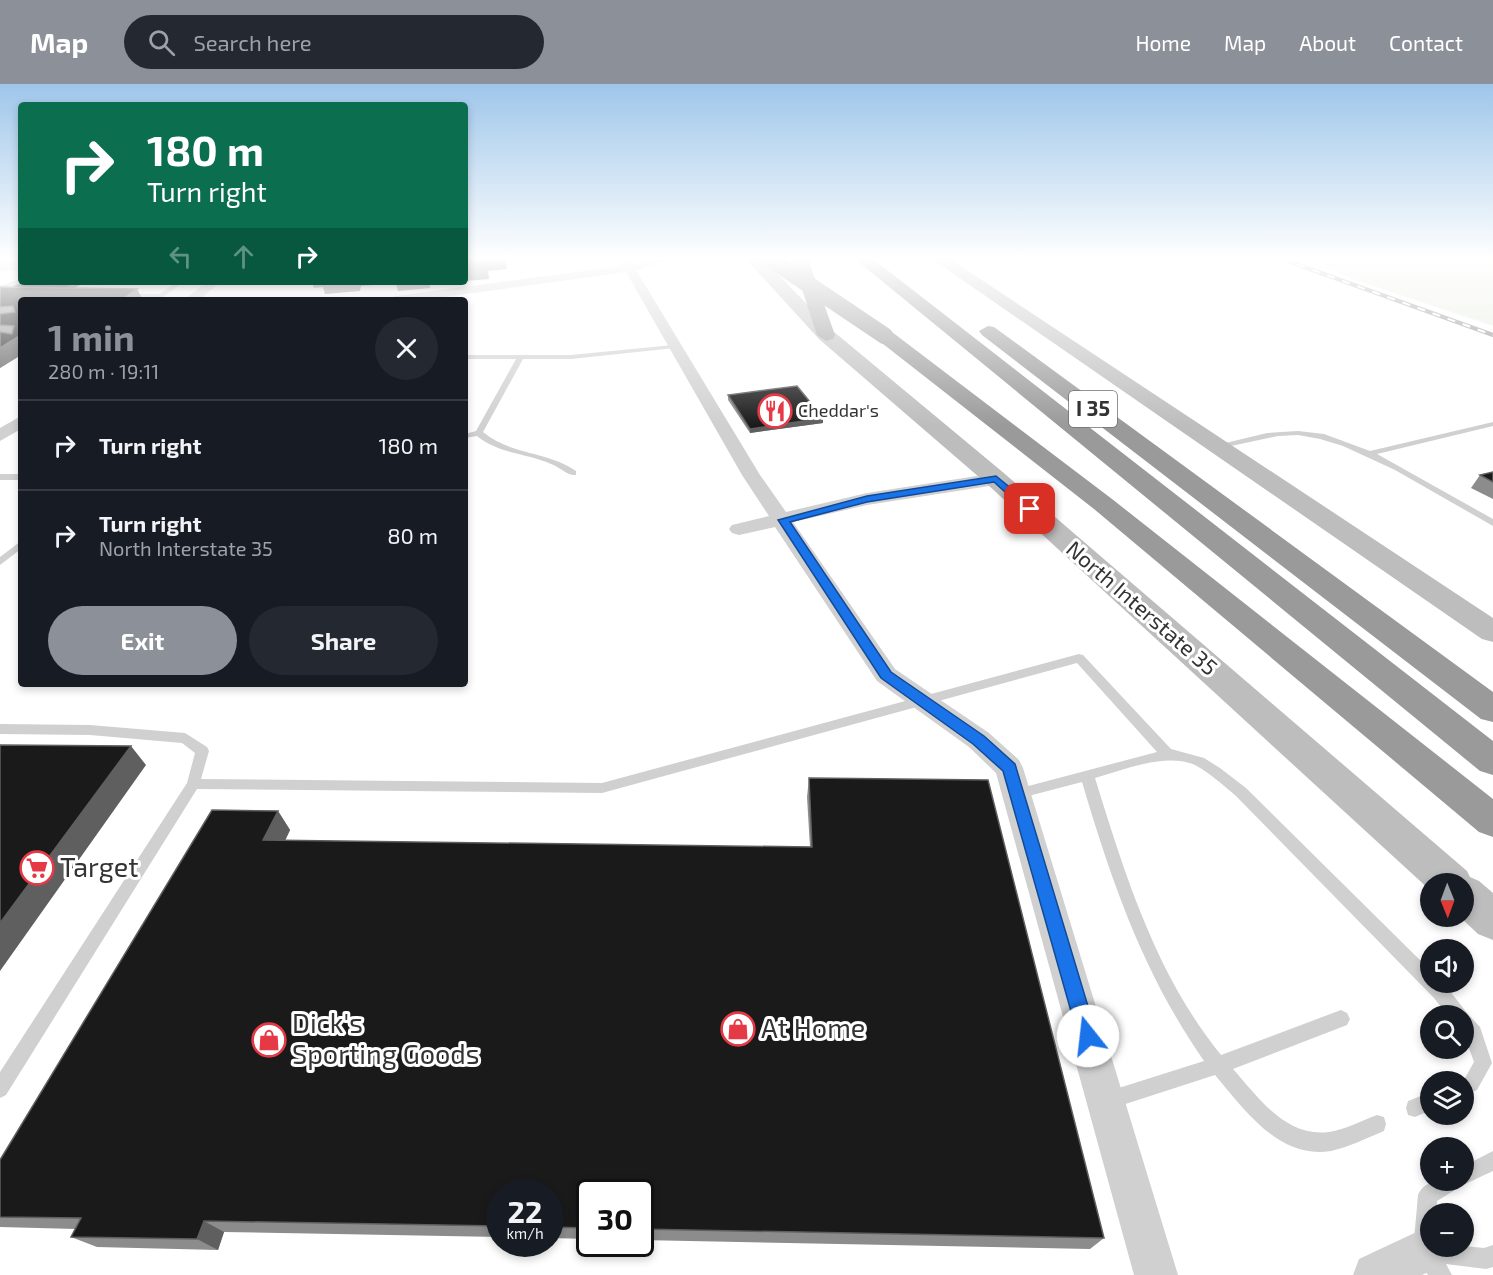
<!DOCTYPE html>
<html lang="en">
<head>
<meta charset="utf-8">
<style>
  :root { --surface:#171b24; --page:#242831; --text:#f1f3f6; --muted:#9ea1a6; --line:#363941; --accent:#8c9099 }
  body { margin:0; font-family:"Exo 2",sans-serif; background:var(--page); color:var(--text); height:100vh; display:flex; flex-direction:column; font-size:22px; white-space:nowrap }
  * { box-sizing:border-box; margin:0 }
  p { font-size:20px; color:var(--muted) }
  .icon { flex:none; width:33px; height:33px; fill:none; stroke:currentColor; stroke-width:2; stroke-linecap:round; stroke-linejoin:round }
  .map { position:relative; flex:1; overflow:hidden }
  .details { position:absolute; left:18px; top:213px; width:450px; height:390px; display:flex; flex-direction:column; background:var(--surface); border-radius:6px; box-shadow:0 3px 9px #0003 }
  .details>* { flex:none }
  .hud { position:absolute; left:18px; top:18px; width:450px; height:183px; border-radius:6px; box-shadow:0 3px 9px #0003; background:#0b6e4f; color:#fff; overflow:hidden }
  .needle { width:39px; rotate:179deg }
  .fabs { position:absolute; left:1420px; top:789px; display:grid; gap:12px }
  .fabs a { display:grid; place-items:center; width:54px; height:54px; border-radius:50%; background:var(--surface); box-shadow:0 3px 9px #0003; font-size:30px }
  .speed { position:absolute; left:486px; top:1095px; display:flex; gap:12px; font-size:30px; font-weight:700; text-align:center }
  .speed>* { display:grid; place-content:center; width:78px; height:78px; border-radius:50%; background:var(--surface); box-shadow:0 3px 9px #0003; line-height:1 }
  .speed small { font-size:15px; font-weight:400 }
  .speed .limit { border:3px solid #111; border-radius:9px; background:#fff; color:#111 }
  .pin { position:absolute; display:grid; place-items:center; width:51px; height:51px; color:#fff; margin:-26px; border-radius:12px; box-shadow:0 3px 9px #0006 }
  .me { position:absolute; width:66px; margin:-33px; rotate:344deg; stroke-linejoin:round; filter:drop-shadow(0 0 4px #0008) }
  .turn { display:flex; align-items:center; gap:21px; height:126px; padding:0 30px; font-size:27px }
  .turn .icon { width:78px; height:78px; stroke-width:2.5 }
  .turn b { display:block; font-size:42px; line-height:51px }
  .lanes { display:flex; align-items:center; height:57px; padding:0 30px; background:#0003; justify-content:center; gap:30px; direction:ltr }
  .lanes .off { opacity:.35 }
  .round { display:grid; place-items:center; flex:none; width:63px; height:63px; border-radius:32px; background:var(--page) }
  .overview { display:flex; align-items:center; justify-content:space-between; height:102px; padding:0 30px }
  h1 { font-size:36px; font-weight:700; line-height:45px; color:var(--accent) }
  .action { display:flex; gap:12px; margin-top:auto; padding:12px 30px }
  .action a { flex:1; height:69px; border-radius:36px; background:var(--accent); color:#fff; font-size:24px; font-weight:700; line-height:69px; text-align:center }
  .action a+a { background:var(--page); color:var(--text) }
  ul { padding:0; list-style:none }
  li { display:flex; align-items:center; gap:18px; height:90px; padding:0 30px; border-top:2px solid var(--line) }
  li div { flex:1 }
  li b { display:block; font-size:22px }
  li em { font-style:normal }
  header { display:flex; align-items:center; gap:36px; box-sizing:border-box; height:84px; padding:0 30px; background:var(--accent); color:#fff }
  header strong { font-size:28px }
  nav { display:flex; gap:33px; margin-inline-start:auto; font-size:21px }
  .search { width:420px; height:54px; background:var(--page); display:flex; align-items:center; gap:15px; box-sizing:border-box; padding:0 21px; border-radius:33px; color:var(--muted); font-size:22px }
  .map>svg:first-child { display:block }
</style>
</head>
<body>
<header>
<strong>Map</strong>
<div class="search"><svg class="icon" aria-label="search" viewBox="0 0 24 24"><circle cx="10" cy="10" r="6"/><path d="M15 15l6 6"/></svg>Search here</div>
<nav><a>Home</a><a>Map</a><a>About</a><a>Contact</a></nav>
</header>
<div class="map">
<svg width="1493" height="1191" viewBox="0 0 1493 1191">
  <rect width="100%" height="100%" fill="#fff"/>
  <!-- green -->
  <path fill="#e6ecdf" d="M1309,175H1493V242L1350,194Z"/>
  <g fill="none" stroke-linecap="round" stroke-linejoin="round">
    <!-- service -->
    <path fill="#d0d0d0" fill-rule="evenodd" d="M21,195V198H23L0,206V202Z
      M177,198H184L159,216H154V214H125L122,212L125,210H159Z
      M673,261L676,263L675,264L571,275H523L483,348C510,371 548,367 576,387V391C567,392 560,383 551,380C526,369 499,370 477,352L465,354V350L476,347L516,275H465V271H571Z
      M1493,338V342L1377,370L1493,435V442L1395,386L1343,362L1320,355L1298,351L1278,352L1217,365L1213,362L1267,349L1298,347L1324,350L1370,367Z
      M0,390H21V396H0Z
      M21,457V465L0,481V473Z
      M1079,570L1083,571L1171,665L1204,674L1220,684L1246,704L1431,887V898H1442L1446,902L1467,929L1480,943L1492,979L1477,1006L1464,1012V998H1457L1465,994L1474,978L1464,950V932H1448L1434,914L1236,712C1223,701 1210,689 1195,681C1166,668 1124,686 1095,694C1125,791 1156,891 1221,971L1341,926L1347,929L1350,935L1347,941L1233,985C1258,1013 1286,1054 1329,1048C1346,1045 1361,1037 1377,1031L1384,1033L1386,1040L1384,1047C1367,1054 1349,1063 1331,1067C1279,1076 1244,1025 1215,991L1110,1025L1103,1023L1101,1016L1103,1009L1204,977C1143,889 1112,799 1082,698L1017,715L1012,714L1010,710L1012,706L1017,705L1157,668L1077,579L602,709L197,705L6,1011L0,1014V988L187,699L195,669L182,659L90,651L0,650V640L90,641L185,649L207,663L209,667L201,695L602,699Z
      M1431,1008V1026L1415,1033L1408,1031L1406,1024L1408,1017Z
      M1493,1067V1087L1463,1101L1437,1117L1436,1130H1431V1162H1464L1484,1164L1493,1161V1183L1486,1185L1446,1180L1452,1191H1428L1413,1167L1418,1111C1426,1093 1447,1096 1464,1096V1082Z"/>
    <!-- minor -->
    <path fill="#d0d0d0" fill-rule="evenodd" d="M618,175H630L633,180L651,175H672L636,186L760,391L786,428L867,409L996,389L1005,395L996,401L867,421L793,438L895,585L989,649L1019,676L1023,684L1178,1191H1134L996,689L969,663L877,597L775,443L739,451L732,449L729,445L732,441L769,432L742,391L626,188L422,216H388L395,212L622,182Z
      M21,178V186L0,187V179Z
      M206,198H220L199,216H184Z
      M21,332V345L0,357V344Z
      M1423,1145L1431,1148V1162H1443L1445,1167L1439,1183L1422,1191H1353L1359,1175Z"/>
    <!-- tertiary -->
    <path fill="#d0d0d0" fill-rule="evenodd" d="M0,175H12L0,182Z"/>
    <!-- secondary -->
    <path fill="#bdbdbd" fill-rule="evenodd" d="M746,175H763L833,247L1005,390L1467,787L1470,793L1479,797L1493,809V856L1478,850L1459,832H1464V800H1431V807L987,400L819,255Z
      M932,175H950L1493,534V558L1482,555Z"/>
    <!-- motorway -->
    <path fill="#9a9a9a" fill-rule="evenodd" d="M792,175H808L835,251L833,255L826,257L817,251Z
      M855,175H873L1493,657V691L1480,687Z
      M988,242L994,243L1493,608V638L1481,635L982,251L979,247Z
      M885,246L892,248L1112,415L1493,715V753L1479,748L1094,425L878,256L876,252Z"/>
    <defs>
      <path id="rail" d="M1282,175L1493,251"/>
    </defs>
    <!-- rail casing -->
    <use href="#rail" stroke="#888" stroke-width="4"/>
    <!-- rail -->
    <use href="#rail" stroke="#fff" stroke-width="2" stroke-dasharray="8" stroke-linecap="butt"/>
    <!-- motorway-bridge -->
    <path stroke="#9a9a9a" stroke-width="17" d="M772,176L885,252"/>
  </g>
  <!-- wall -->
  <path fill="#8c8c8c" d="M80,201L74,204L21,216V271L0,284V203Z
    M728,311L823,334V339L750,349L728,316Z
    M1493,388V415L1471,404L1480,391Z
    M809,694L1104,1154L1090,1165L640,1156V1108H590V1155L550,1154V1108H500V1153L224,1148L218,1166L97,1163L71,1153L76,1145L0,1143V1076L278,727L290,746L285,757L810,763L807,713Z"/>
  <!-- shaded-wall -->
  <path fill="#5f5f5f" d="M465,175H506L507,185L488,187L489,195L465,197Z
    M76,198H79L80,201L69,207L67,204Z
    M312,198H459L430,201V204L398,207L396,199L361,202L360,207L325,210L323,203L314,204Z
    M137,205L143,216H121Z
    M21,251V271L0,284V264Z
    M823,334V339L750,349V345Z
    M131,662L146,681L0,887V839Z
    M278,727L290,746L276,775L263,756Z
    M204,1137L224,1148L218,1166L197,1155Z"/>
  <!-- building -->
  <path fill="#1a1a1a" stroke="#5f5f5f" stroke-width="1.5" d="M23,198H76L67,204L13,203Z
    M0,203L137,205L121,216H21V251L0,264V248L12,250L14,242L0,241V230L15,228L13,222L0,223Z
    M797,302L823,334L750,345L728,311Z
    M1493,388V398L1480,391Z
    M0,661L131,662L0,839Z
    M809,694L988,696L1104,1154L640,1145V1108H590V1144L550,1143V1108H500V1142L204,1137L197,1155L71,1153L81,1134L0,1133V1076L212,726L278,727L263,756L812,763Z"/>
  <!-- sky -->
  <linearGradient id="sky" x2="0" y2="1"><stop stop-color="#9ec6ea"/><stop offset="0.51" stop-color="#fff"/><stop offset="1" stop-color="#fff" stop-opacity="0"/></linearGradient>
  <rect width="1493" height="342" fill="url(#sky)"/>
  <!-- route -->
  <path fill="#1a73e8" stroke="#114b97" stroke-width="1.5" d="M996,392L1034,423V427H1026L994,398L867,418L790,438L891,588L984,652L1015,680L1097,952L1095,959L1088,962L1080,959L1078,952L1003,687L973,660L881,594L778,436L867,412Z"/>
  <!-- icons -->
  <defs>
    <symbol id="restaurant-ring" viewBox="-11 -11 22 22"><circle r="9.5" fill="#fff" stroke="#e63946" stroke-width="1.5"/><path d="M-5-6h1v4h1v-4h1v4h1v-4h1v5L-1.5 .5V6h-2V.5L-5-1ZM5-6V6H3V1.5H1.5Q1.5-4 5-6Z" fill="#e63946"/></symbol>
    <symbol id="supermarket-ring" viewBox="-11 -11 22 22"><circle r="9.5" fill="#fff" stroke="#e63946" stroke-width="1.5"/><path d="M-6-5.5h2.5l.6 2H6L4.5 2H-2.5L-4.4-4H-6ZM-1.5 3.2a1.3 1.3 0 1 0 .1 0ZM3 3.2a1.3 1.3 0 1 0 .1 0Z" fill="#e63946"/></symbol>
    <symbol id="shop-ring" viewBox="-11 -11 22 22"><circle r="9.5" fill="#fff" stroke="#e63946" stroke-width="1.5"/><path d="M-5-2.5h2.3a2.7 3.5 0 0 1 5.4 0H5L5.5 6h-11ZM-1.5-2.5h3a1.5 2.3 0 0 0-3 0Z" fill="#e63946"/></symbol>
  </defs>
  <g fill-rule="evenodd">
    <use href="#restaurant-ring" x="756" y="308" width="38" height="38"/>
    <use href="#supermarket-ring" x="18" y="765" width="38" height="38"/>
    <use href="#shop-ring" x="719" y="926" width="38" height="38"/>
    <use href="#shop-ring" x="250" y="937" width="38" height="38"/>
  </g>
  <g text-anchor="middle" stroke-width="6" stroke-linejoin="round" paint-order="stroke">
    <!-- far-poi labels -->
    <g font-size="18" fill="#333" stroke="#fff" text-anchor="start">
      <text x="798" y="333">Cheddar's</text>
    </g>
    <!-- shield labels -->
    <rect fill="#fff" stroke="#707070" stroke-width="1.5" x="1069" y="307" width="48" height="36" rx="4.5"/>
    <g font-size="21" font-weight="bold" fill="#333">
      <text x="1093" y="332">I 35</text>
    </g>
    <!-- street labels -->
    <g font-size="22" fill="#333" stroke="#fff">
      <text transform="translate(1142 524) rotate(41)" y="8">North Interstate 35</text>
    </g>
    <!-- near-poi labels -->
    <g font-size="27" fill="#333" stroke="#fff" text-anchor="start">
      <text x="60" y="793">Target</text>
      <text x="292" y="949">Dick's<tspan x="292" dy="31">Sporting Goods</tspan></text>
      <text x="761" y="954">At Home</text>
    </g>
  </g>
</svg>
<div class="fabs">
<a><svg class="needle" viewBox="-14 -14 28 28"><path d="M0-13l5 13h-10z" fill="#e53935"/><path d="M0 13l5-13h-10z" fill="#9ea1a6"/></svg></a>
<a><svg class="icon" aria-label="sound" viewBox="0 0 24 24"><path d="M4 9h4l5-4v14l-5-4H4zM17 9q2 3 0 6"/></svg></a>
<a><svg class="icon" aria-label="search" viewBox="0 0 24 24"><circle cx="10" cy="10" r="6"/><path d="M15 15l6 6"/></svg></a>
<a><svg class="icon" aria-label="layers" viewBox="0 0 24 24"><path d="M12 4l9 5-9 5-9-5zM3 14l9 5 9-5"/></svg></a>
<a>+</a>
<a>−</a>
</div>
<div class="speed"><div>22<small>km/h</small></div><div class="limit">30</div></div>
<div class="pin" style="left:1030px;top:425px;background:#d93025"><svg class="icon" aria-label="arrive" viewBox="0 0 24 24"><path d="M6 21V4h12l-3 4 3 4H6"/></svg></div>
<svg class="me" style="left:1088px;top:952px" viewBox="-20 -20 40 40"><circle r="19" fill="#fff"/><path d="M0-13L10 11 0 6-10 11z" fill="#1a73e8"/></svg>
<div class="hud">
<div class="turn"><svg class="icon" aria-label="right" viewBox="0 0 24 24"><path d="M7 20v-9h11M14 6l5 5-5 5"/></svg><div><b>180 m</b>Turn right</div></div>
<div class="lanes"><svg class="icon off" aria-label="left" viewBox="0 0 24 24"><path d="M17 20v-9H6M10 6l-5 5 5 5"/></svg><svg class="icon off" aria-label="ahead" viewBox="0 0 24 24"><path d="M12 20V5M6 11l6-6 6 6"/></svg><svg class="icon" aria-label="right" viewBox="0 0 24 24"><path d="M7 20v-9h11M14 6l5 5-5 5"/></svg></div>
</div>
<section class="details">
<div class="overview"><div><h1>1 min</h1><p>280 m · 19:11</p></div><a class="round"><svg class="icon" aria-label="close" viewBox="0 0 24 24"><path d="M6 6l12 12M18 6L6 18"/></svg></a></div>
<ul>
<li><svg class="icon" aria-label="right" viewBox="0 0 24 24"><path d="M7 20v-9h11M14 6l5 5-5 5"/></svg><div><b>Turn right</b></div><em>180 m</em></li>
<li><svg class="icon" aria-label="right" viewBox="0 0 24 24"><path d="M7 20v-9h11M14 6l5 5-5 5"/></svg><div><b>Turn right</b><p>North Interstate 35</p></div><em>80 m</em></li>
</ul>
<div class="action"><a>Exit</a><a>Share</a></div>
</section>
</div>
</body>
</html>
